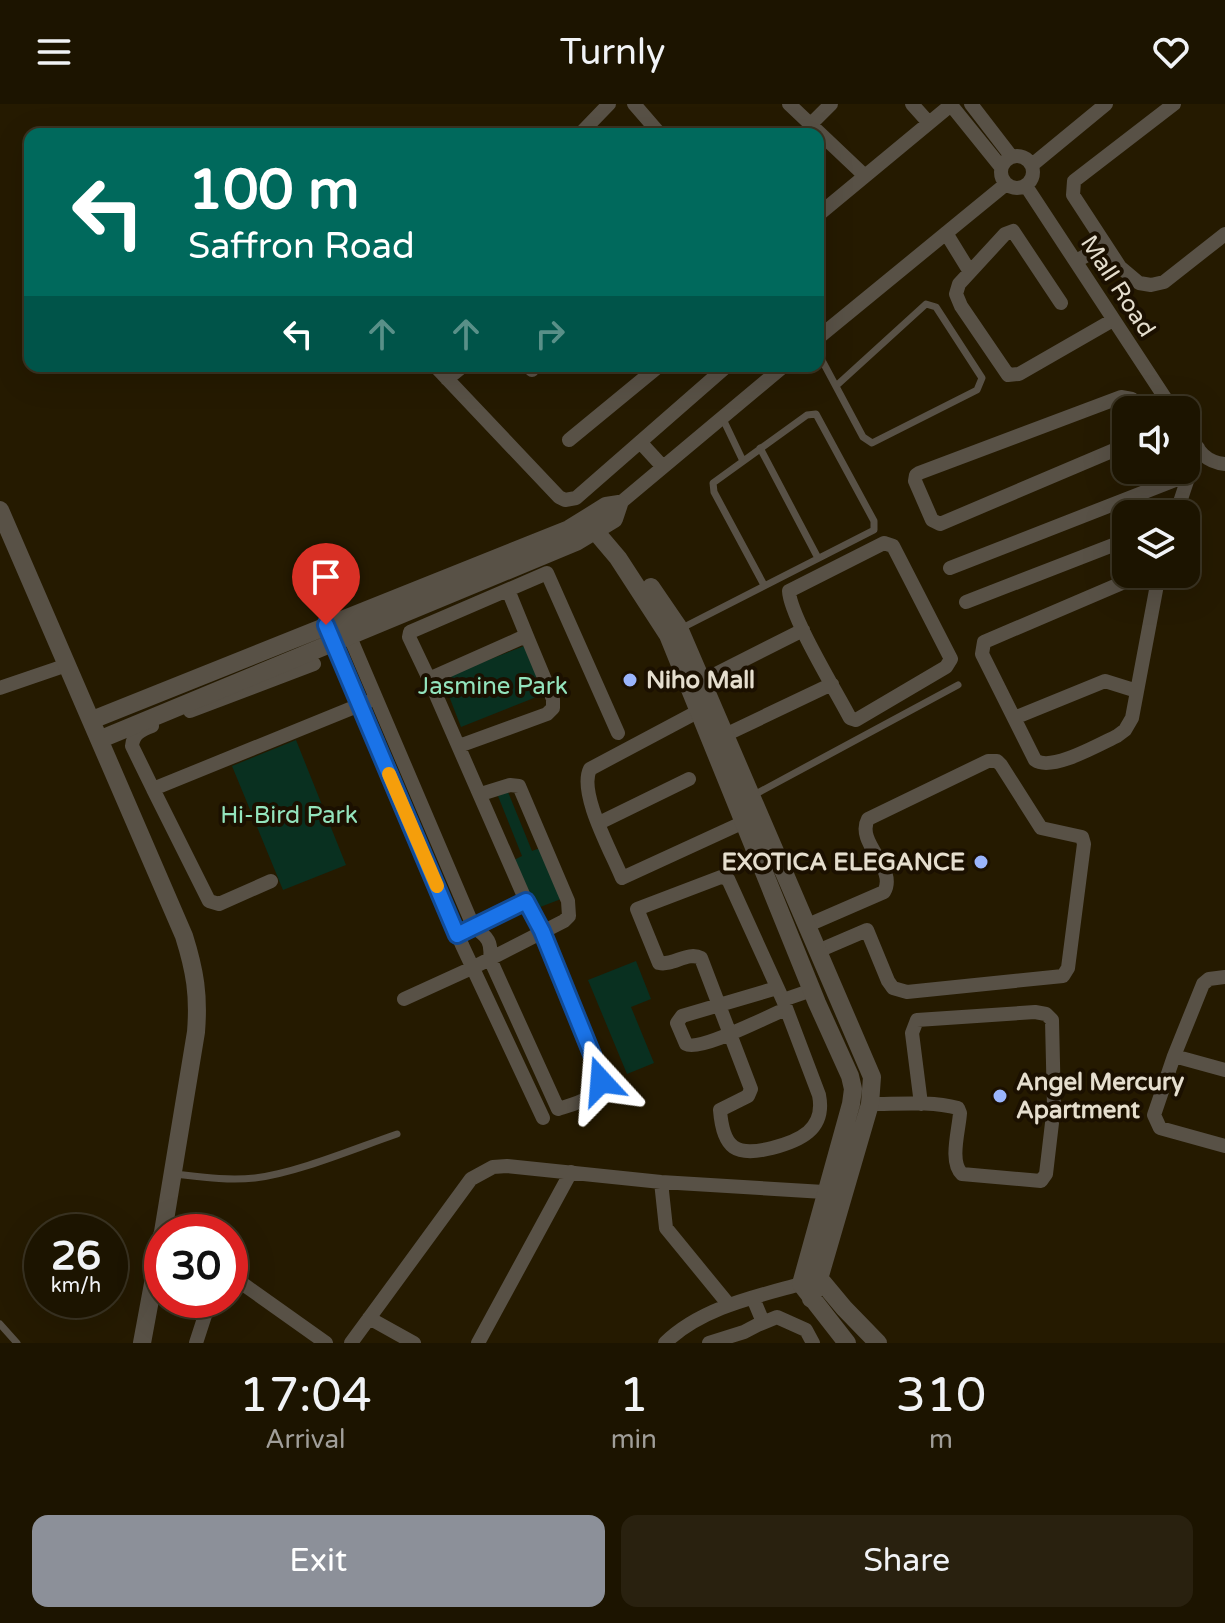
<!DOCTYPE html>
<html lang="en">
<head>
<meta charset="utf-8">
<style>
  :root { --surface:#1c1400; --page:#29210f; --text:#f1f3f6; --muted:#a09e99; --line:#3a3322; --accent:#8c9099 }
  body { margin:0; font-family:"Varela Round",sans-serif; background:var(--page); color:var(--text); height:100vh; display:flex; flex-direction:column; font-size:30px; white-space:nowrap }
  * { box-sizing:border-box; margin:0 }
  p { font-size:26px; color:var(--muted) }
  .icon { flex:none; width:44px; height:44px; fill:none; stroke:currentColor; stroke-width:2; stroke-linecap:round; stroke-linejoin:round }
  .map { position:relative; height:1239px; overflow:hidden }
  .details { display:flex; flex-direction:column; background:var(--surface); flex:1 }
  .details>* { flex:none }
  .guide { position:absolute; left:24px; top:24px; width:800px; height:244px; border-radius:16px; box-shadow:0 8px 32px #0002,0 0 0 2px var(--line); background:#00695c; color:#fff; overflow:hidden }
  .fabs { position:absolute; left:1112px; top:292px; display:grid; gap:16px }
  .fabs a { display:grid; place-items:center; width:88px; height:88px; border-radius:16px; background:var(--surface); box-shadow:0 8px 32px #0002,0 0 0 2px var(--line); font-size:40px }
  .speed { position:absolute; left:24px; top:1110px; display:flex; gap:16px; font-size:40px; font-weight:700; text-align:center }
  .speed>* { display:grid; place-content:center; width:104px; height:104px; border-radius:50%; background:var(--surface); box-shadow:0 8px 32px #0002,0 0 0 2px var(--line); line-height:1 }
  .speed small { font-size:20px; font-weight:400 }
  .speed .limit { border:12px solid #d22; background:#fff; color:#111 }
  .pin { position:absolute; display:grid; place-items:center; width:68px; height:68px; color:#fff; margin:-82px -34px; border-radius:50% 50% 50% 0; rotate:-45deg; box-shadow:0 0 8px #0007 }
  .pin .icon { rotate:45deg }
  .me { position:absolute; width:88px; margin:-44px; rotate:341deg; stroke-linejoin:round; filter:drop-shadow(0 0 6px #0008) }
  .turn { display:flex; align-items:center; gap:28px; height:168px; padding:0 32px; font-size:36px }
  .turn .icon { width:104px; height:104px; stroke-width:2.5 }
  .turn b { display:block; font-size:56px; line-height:68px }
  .lanes { display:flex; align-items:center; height:76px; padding:0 32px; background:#0003; justify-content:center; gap:40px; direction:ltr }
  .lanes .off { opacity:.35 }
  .eta { display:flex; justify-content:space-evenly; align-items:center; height:136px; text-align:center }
  .eta b { font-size:48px; font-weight:600; line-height:56px }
  .button { display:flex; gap:16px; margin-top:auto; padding:16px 32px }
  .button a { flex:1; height:92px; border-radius:16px; background:var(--accent); color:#fff; font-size:32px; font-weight:600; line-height:92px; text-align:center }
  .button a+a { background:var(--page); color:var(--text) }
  header { display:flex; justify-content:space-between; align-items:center; height:104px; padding:0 32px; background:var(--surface); font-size:36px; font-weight:600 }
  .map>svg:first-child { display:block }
</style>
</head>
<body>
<header><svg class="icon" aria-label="menu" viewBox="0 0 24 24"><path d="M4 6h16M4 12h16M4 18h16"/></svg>Turnly<svg class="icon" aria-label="heart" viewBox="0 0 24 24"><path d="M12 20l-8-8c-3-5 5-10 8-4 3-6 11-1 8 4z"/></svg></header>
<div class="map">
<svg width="1225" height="1239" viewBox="0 0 1225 1239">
  <rect width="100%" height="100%" fill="#251a00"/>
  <!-- green -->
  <path fill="#093020" d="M524,542L544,590L461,623L442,574Z
    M296,636L346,761L283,786L232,662Z
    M508,688L532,747L540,744L561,795L535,805L514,756L522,752L498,692Z
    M636,857L651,895L631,903L654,959L627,970L588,876Z"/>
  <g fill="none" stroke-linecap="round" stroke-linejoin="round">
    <!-- service -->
    <path stroke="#585146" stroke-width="7" d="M818,249L824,260L863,333L872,339L977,286L982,274L936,203L926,200L836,282
      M722,313L743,357
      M760,344L818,454
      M682,524L874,426V417L816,310L807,311L713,379L714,388L764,481
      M752,692L958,581
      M175,1070C201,1073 228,1077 255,1074C297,1069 356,1044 397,1030
      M0,1220L17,1239"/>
    <!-- minor -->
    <path stroke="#585146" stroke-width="14" d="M634,0L660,30
      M789,0L865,72
      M912,0L929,19
      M971,0L1011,52
      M1174,0L1074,77L1073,91L1120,163L1139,179L1151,181L1164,178L1225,130
      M951,1L1001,63
      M812,19L831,0
      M580,30L609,0
      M1001 68a16 16 0 1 1 32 0a16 16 0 1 1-32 0Z
      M1032,61L1106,0
      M1026,82L1173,306
      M818,111L952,0
      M946,129L970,168
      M1076,157L1104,142
      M1061,199L1013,127L1005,130L959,180L956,190L961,202L1008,271L1019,270L1113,216
      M818,234L1006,80
      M435,262L559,393L565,396L576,394L727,262
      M528,262L532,266
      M447,275L463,262
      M1186,326C1197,344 1203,358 1225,360
      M569,336L659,262
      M641,339L663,363
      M1126,341L940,420L932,416L915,377L916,371L919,369L1121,293L1132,295L1138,306
      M619,400L784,262
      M1176,410L1198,344
      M884,439L893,442L951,555L946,563L856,616L850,614C836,587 790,512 789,487Z
      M950,464L1188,371
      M1143,470L984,538L982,550L1035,656C1051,668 1098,641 1117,632L1125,626L1132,614L1159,470
      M508,486L528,535
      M966,498L1126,436
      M347,526L474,824C488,832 492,839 490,855L558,1005C578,999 602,994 600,970L542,827L526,797L457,831
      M331,532L462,841L543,1014
      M429,575L409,533L410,528L547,469L618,629
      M702,577L803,526
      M0,584L67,561
      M190,607L314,560
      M699,607L590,665C578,689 612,749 622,774L744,718
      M1014,614L1105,577L1137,587
      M152,622C141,626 133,630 132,642L153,685
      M725,631L832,580
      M459,642L547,610L553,604V595L528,535L521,534L429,575L526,797
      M599,719L689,675
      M271,777L219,800L209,797L153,685L367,598
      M808,821L884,788C898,764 855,739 868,715L988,657H997L1001,661L1041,724L1082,733L1084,740L1068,864L1063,872L907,888L893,884L888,877L867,826L818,847
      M1225,873L1209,875L1203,880L1174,952L1154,1011L1160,1024L1225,1042
      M777,884L682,912L677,919L686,940C700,948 768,912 786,905
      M404,895L472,864L564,817L569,812L568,797L519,682L510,681L481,690
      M783,896L728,775L721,773L637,805L659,859C673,862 688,847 701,854L751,985L748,992L720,1006C723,1045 736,1053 772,1044C799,1037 826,1026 819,991L783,896L812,886
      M1174,952L1225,966
      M870,1000C899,1000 930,997 958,1004L960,1009C959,1026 949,1058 962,1070L1041,1077L1046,1070L1054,1002L1052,916L1046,910L1035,908L917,916L912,929L921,1000
      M661,1078L666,1124L729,1201
      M230,1177L243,1180L326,1239
      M369,1214L414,1239
      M760,1220L777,1213L806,1226L813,1239
      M196,1239L210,1196
      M351,1239L471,1075L493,1063L507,1062L661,1078L824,1088
      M478,1239L571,1068
      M665,1239C701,1204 754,1193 801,1180
      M709,1239L744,1228L763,1218L753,1194"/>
    <!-- tertiary -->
    <path stroke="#585146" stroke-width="18" d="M0,406L184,832C195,867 199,891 196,928L163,1128
      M590,421L618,454L668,531L817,899L850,972L853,985L851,1000L801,1180L847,1239
      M651,483L679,524L872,973L870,1000L819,1175L811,1195
      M92,616L569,425L606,402L619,400L614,415L576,438L101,635
      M814,1168L844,1204L878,1239
      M142,1239L162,1131"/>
  </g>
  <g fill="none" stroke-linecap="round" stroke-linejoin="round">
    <defs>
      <path id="route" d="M326,521L457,831L526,797L542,827L600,970L601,977"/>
    </defs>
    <!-- route casing -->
    <use href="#route" stroke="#114b97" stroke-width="20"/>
    <!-- route -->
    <use href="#route" stroke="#1a73e8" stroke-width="14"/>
    <!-- slow -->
    <path stroke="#f59e0b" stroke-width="14" d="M389,670L437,782"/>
  </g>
  <!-- markers -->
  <g fill="#9ab5fd" stroke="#1b1000" stroke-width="3">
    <circle cx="630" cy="576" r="8"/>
    <circle cx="981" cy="758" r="8"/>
    <circle cx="1000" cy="992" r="8"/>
  </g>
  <g text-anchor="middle" stroke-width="8" stroke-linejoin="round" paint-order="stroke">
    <!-- street labels -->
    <g font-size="24" fill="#e5dece" stroke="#1b1000">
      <text transform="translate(1118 182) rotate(57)" y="8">Mall Road</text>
    </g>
    <!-- poi labels -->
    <g font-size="24" font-weight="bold" fill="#e5dece" stroke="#1b1000" text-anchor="start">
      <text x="646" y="584">Niho Mall</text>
      <text x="965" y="766" text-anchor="end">EXOTICA ELEGANCE</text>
      <text x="1016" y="986">Angel Mercury<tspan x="1016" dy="28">Apartment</tspan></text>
    </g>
    <!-- park labels -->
    <g font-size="24" fill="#93e4bd" stroke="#1b1000">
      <text x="493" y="590">Jasmine Park</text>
      <text x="289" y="719">Hi-Bird Park</text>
    </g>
  </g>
</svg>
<div class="fabs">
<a><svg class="icon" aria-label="sound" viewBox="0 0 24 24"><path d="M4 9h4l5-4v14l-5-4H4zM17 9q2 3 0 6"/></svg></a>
<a><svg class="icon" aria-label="layers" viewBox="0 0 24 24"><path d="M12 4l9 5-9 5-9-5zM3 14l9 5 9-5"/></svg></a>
</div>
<div class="speed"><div>26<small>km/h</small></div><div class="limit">30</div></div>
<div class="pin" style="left:326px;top:521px;background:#d93025"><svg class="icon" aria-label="arrive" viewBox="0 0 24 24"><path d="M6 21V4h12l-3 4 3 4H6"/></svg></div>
<svg class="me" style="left:601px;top:977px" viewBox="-20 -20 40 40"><path d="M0-17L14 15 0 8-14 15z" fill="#1a73e8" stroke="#fff" stroke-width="4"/></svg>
<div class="guide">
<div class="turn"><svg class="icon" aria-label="left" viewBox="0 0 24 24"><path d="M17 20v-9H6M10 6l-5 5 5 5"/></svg><div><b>100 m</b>Saffron Road</div></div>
<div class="lanes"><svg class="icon" aria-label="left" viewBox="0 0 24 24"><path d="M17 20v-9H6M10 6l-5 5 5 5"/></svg><svg class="icon off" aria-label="ahead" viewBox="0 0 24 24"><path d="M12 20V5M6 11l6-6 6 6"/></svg><svg class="icon off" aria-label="ahead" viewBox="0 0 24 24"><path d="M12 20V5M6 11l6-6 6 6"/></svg><svg class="icon off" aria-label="right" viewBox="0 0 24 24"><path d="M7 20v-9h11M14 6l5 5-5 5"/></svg></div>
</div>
</div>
<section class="details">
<div class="eta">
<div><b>17:04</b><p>Arrival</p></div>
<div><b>1</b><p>min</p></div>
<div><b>310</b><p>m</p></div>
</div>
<div class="button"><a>Exit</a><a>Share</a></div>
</section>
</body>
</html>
